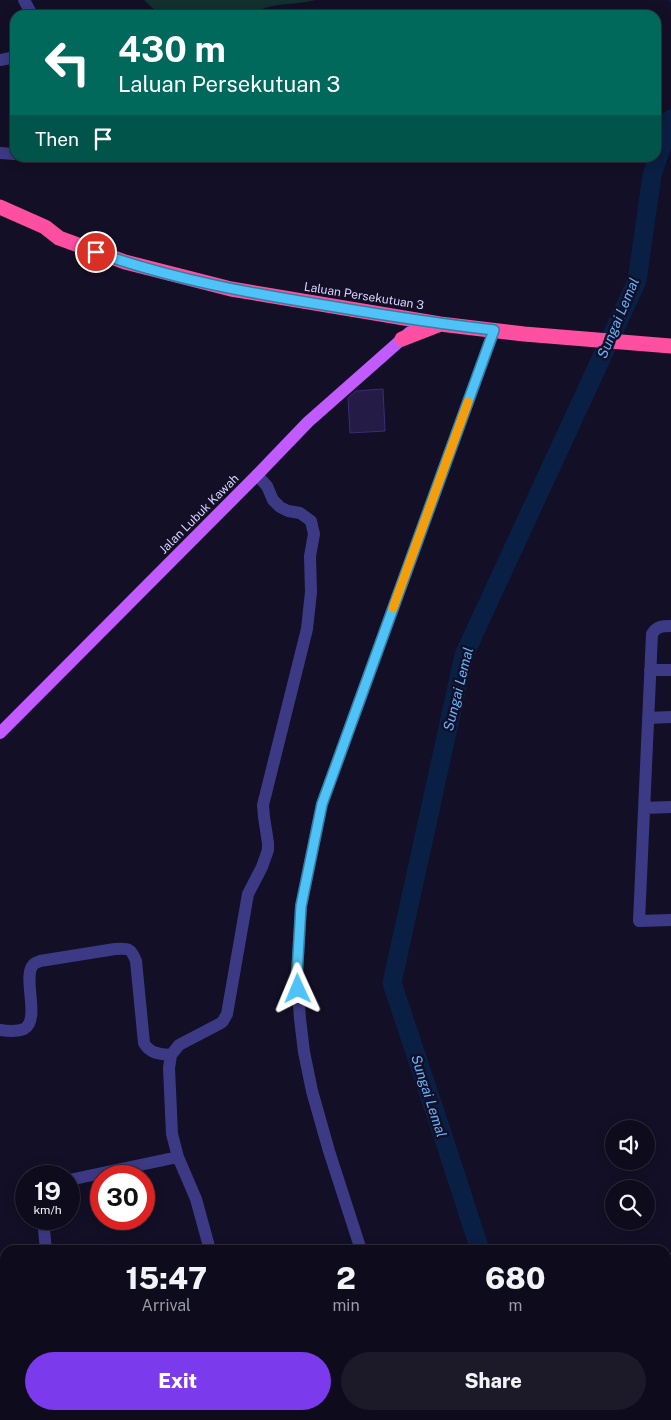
<!DOCTYPE html>
<html lang="en">
<head>
<meta charset="utf-8">
<style>
  :root { --surface:#0e0b1c; --page:#1c1929; --text:#f1f3f6; --muted:#9b9ba3; --line:#2e2b3b; --accent:#7c3aed }
  body { margin:0; font-family:"Public Sans",sans-serif; background:var(--page); color:var(--text); height:100vh; display:flex; flex-direction:column; font-size:19px; white-space:nowrap }
  * { box-sizing:border-box; margin:0 }
  p { font-size:16px; color:var(--muted) }
  .icon { flex:none; width:28px; height:28px; fill:none; stroke:currentColor; stroke-width:2; stroke-linecap:round; stroke-linejoin:round }
  .map { position:relative; flex:1; overflow:hidden }
  .sheet { position:absolute; left:0px; top:1245px; width:671px; height:175px; display:flex; flex-direction:column; background:var(--surface); border-radius:15px 15px 0 0; box-shadow:0 2px 12px #0003,0 0 0 1px var(--line) }
  .sheet>* { flex:none }
  .top-card { position:absolute; left:10px; top:10px; width:651px; height:152px; border-radius:15px; box-shadow:0 2px 12px #0003,0 0 0 1px var(--line); background:#00695c; color:#fff; overflow:hidden }
  .fabs { position:absolute; left:605px; top:1120px; display:grid; gap:10px }
  .fabs a { display:grid; place-items:center; width:50px; height:50px; border-radius:50%; background:var(--surface); box-shadow:0 2px 12px #0003,0 0 0 1px var(--line); font-size:25px }
  .speed { position:absolute; left:15px; top:1165px; display:flex; gap:10px; font-size:25px; font-weight:700; text-align:center }
  .speed>* { display:grid; place-content:center; width:65px; height:65px; border-radius:50%; background:var(--surface); box-shadow:0 2px 12px #0003,0 0 0 1px var(--line); line-height:1 }
  .speed small { font-size:12px; font-weight:400 }
  .speed .limit { border:8px solid #d22; background:#fff; color:#111 }
  .pin { position:absolute; display:grid; place-items:center; width:42px; height:42px; color:#fff; margin:-21px; border:2px solid #fff; border-radius:50%; box-shadow:0 1px 5px #0007 }
  .me { position:absolute; width:55px; margin:-28px; rotate:359deg; stroke-linejoin:round; filter:drop-shadow(0 0 4px #0008) }
  .turn { display:flex; align-items:center; gap:18px; height:105px; padding:0 25px; font-size:22px }
  .turn .icon { width:65px; height:65px; stroke-width:2.5 }
  .turn b { display:block; font-size:35px; line-height:42px }
  .then { display:flex; align-items:center; height:48px; padding:0 25px; background:#0003; gap:10px; font-size:19px }
  .eta { display:flex; justify-content:space-evenly; align-items:center; height:85px; text-align:center }
  .eta b { font-size:30px; font-weight:800; line-height:35px }
  .action { display:flex; gap:10px; margin-top:auto; padding:10px 25px }
  .action a { flex:1; height:58px; border-radius:30px; background:var(--accent); color:#fff; font-size:20px; font-weight:800; line-height:58px; text-align:center }
  .action a+a { background:var(--page); color:var(--text) }
  .map>svg:first-child { display:block }
</style>
</head>
<body>
<div class="map">
<svg width="671" height="1420" viewBox="0 0 671 1420">
  <rect width="100%" height="100%" fill="#130f26"/>
  <!-- green -->
  <path fill="#12302f" d="M144,0H315C289,7 275,0 251,15H160Z"/>
  <g fill="none" stroke-linecap="round" stroke-linejoin="round">
    <!-- stream -->
    <path stroke="#0a1f44" stroke-width="3" d="M670,0L671,1"/>
    <!-- river -->
    <path stroke="#0a1f44" stroke-width="19" d="M480,1250L444,1139L392,983L464,655L637,281L652,175L671,119
      M533,1415L534,1420"/>
  </g>
  <!-- building -->
  <path fill="#241b47" stroke="#3b2d73" d="M383,389L385,431L350,433L348,398L356,391Z"/>
  <g fill="none" stroke-linecap="round" stroke-linejoin="round">
    <!-- minor -->
    <path stroke="#3d3a85" stroke-width="12" d="M24,0L32,15
      M0,60L15,57
      M0,153L15,154
      M671,626C662,626 657,626 652,634L639,921L671,920
      M650,670H671
      M648,718L671,717
      M644,808L671,807
      M0,1030C7,1031 17,1032 24,1029C41,1020 22,977 33,965C34,963 38,962 40,961L115,949C128,948 131,948 136,961L144,1043C150,1054 160,1054 171,1055
      M69,1180L178,1157
      M43,1219L46,1250
      M210,1250L196,1199L178,1157L172,1134L169,1068L171,1055L179,1045L221,1023L223,1021L227,1014L248,894L262,867L268,850V843L264,817L263,805L307,629L311,592L310,556L314,534L311,521L300,513L288,511L280,507L273,500L267,486L257,475
      M361,1250L329,1151L312,1091L304,1052L300,1019L297,974L301,906L322,804L494,331
      M0,1351L5,1349
      M0,1387H5
      M251,1415L252,1420
      M423,1415L425,1420
      M57,1420V1415"/>
    <!-- major -->
    <path stroke="#c25bff" stroke-width="12" d="M0,733L257,475L308,422L410,332"/>
    <!-- highway -->
    <path stroke="#ff4fa3" stroke-width="15" d="M0,207L45,227L59,238L125,262L231,289L440,324L524,334L671,346
      M402,339L438,325"/>
  </g>
  <g fill="none" stroke-linecap="round" stroke-linejoin="round">
    <defs>
      <path id="route" d="M96,252C174,280 255,294 336,307C389,316 441,324 494,330L322,804L301,906L297,974L298,989"/>
    </defs>
    <!-- route casing -->
    <use href="#route" stroke="#337fa1" stroke-width="12"/>
    <!-- route -->
    <use href="#route" stroke="#4fc3f7" stroke-width="9"/>
    <!-- slow -->
    <path stroke="#f59e0b" stroke-width="9" d="M393,608L468,402"/>
  </g>
  <g text-anchor="middle" stroke-width="5" stroke-linejoin="round" paint-order="stroke">
    <!-- street labels -->
    <g font-size="12" fill="#d9d4ff" stroke="#130f26">
      <text transform="translate(364 296) rotate(9)" y="4">Laluan Persekutuan 3</text>
      <text transform="translate(199 514) rotate(-45)" y="4">Jalan Lubuk Kawah</text>
    </g>
    <!-- water labels -->
    <g font-size="14" font-style="italic" fill="#62b6ff" stroke="#130f26">
      <text transform="translate(618 318) rotate(-67)" y="5">Sungai Lemal</text>
      <text transform="translate(458 689) rotate(-76)" y="5">Sungai Lemal</text>
      <text transform="translate(429 1096) rotate(72)" y="5">Sungai Lemal</text>
    </g>
  </g>
</svg>
<div class="fabs">
<a><svg class="icon" aria-label="sound" viewBox="0 0 24 24"><path d="M4 9h4l5-4v14l-5-4H4zM17 9q2 3 0 6"/></svg></a>
<a><svg class="icon" aria-label="search" viewBox="0 0 24 24"><circle cx="10" cy="10" r="6"/><path d="M15 15l6 6"/></svg></a>
</div>
<div class="speed"><div>19<small>km/h</small></div><div class="limit">30</div></div>
<div class="pin" style="left:96px;top:252px;background:#d93025"><svg class="icon" aria-label="arrive" viewBox="0 0 24 24"><path d="M6 21V4h12l-3 4 3 4H6"/></svg></div>
<svg class="me" style="left:298px;top:989px" viewBox="-20 -20 40 40"><path d="M0-17L14 15 0 8-14 15z" fill="#4fc3f7" stroke="#fff" stroke-width="4"/></svg>
<div class="top-card">
<div class="turn"><svg class="icon" aria-label="left" viewBox="0 0 24 24"><path d="M17 20v-9H6M10 6l-5 5 5 5"/></svg><div><b>430 m</b>Laluan Persekutuan 3</div></div>
<div class="then">Then<svg class="icon" aria-label="arrive" viewBox="0 0 24 24"><path d="M6 21V4h12l-3 4 3 4H6"/></svg></div>
</div>
<section class="sheet">
<div class="eta">
<div><b>15:47</b><p>Arrival</p></div>
<div><b>2</b><p>min</p></div>
<div><b>680</b><p>m</p></div>
</div>
<div class="action"><a>Exit</a><a>Share</a></div>
</section>
</div>
</body>
</html>
